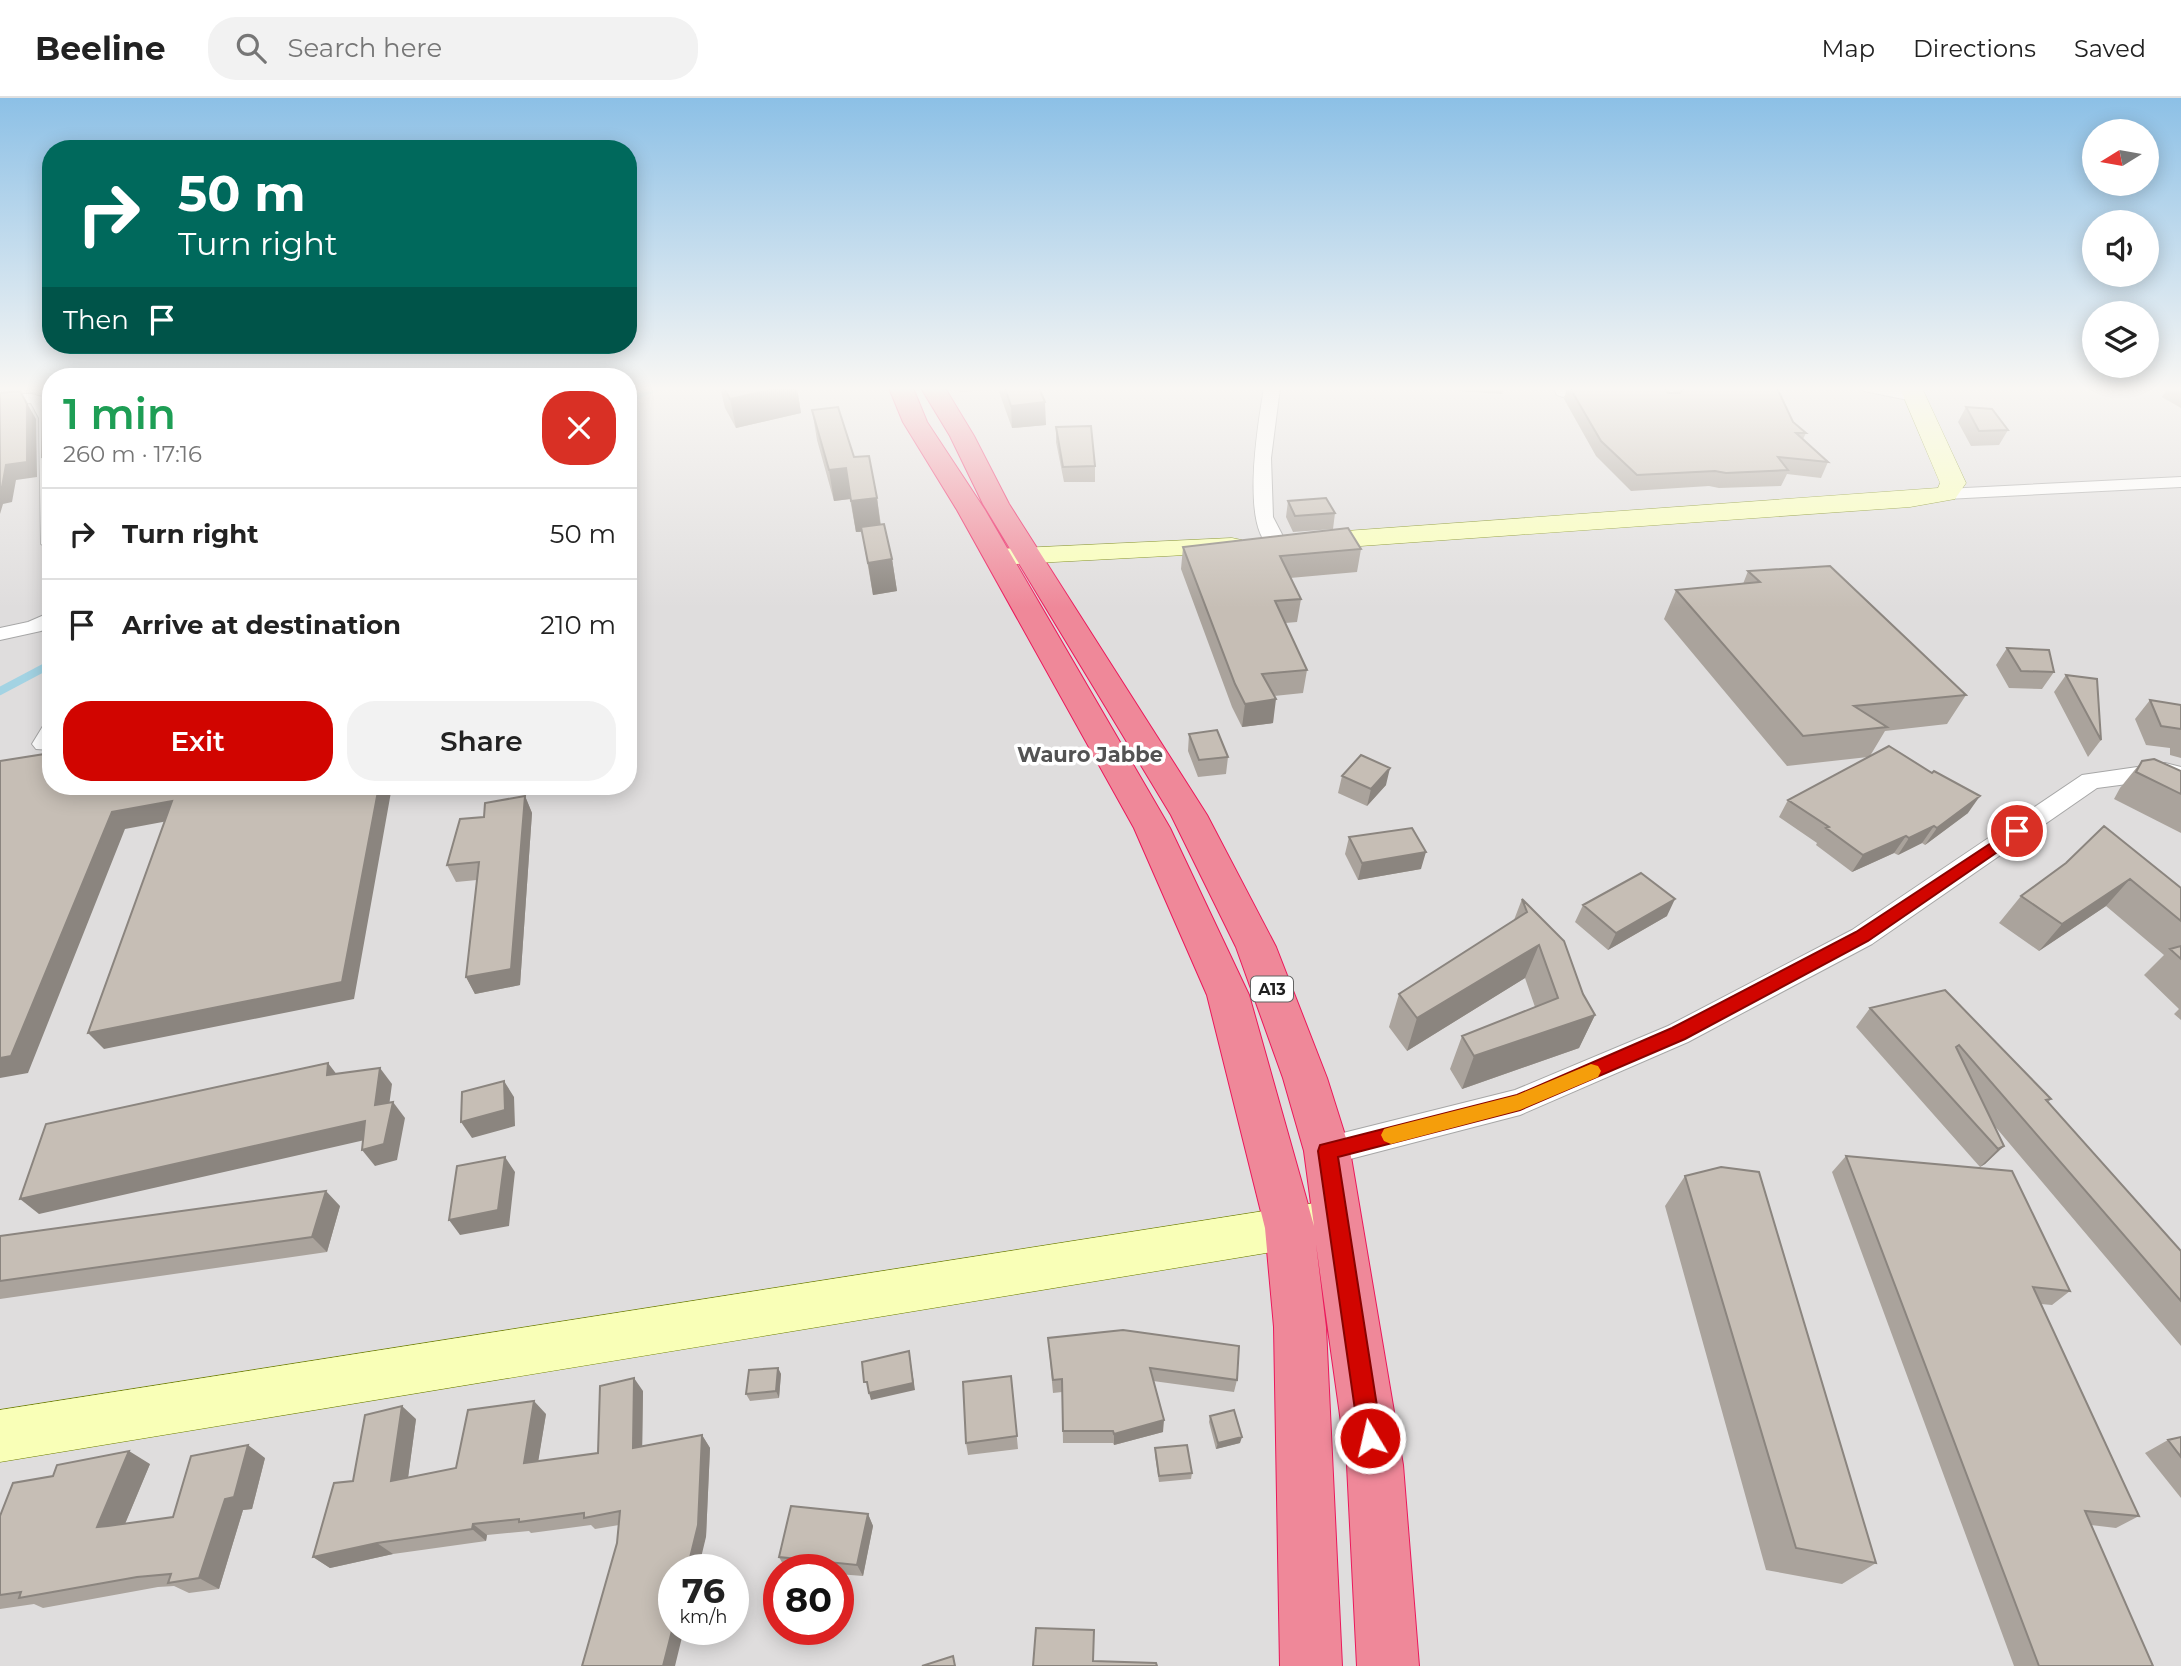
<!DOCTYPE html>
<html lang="en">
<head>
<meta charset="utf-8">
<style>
  :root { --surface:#fff; --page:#f2f2f2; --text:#222; --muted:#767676; --line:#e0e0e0; --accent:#d10500 }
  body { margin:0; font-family:Montserrat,sans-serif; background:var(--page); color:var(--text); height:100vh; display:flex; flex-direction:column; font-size:26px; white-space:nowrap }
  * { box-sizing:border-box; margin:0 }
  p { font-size:23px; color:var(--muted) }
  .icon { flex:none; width:38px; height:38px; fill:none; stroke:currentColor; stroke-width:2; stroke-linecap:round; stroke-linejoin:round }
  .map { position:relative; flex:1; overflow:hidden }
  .panel { position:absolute; left:42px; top:270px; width:595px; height:427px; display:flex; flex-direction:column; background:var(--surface); border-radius:28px; box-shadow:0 4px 18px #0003 }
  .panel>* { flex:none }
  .hud { position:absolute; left:42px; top:42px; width:595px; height:214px; border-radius:28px; box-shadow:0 4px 18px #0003; background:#00695c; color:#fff; overflow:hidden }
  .needle { width:46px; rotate:259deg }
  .buttons { position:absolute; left:2082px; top:21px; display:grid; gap:14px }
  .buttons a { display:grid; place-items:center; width:77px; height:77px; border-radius:50%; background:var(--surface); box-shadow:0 4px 18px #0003; font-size:35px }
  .speed { position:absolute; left:658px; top:1456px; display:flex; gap:14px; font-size:35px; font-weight:700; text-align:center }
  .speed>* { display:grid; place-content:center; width:91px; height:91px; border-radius:50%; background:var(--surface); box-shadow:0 4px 18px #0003; line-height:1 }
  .speed small { font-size:18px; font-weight:400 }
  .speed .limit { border:10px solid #d22; background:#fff; color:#111 }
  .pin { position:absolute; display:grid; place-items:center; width:60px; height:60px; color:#fff; margin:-30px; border:4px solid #fff; border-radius:50%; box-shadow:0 2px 7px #0007 }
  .me { position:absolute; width:77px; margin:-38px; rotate:351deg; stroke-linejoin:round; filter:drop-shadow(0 0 5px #0008) }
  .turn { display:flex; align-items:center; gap:24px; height:147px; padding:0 21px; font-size:32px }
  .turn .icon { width:91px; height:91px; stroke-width:2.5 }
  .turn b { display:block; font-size:49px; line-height:60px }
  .then { display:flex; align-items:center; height:66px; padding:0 21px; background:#0003; gap:14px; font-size:26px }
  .round { display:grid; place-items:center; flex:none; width:74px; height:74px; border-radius:28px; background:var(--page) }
  .headline { display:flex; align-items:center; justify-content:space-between; height:119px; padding:0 21px }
  h1 { font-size:42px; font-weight:600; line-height:52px; color:#1e9e55 }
  .button { display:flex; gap:14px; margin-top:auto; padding:14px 21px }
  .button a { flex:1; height:80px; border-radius:28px; background:var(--accent); color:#fff; font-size:28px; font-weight:600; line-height:80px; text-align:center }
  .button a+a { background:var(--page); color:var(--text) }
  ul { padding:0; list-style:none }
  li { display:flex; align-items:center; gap:21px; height:91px; padding:0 21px; border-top:2px solid var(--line) }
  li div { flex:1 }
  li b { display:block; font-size:26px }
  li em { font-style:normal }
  header { display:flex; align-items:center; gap:42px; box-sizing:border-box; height:98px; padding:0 35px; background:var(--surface); border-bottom:2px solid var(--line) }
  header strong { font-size:33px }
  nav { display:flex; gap:38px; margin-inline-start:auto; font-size:24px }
  .search { width:490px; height:63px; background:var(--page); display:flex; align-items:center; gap:18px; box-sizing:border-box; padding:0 24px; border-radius:28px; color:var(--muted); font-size:26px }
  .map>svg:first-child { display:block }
</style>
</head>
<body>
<header>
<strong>Beeline</strong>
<div class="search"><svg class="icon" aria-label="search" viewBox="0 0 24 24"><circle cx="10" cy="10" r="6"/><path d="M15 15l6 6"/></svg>Search here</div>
<nav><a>Map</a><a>Directions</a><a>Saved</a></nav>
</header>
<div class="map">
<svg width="2181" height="1568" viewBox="0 0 2181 1568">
  <rect width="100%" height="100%" fill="#f2eee6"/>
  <!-- residential -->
  <path fill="#dfdddd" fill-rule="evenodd" d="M0,290H51V688H628V290H2181V1568H0ZM674,1472H733V1531H674ZM779,1472H838V1531H779Z"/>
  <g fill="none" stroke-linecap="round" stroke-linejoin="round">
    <!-- stream-far1 -->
    <path stroke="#a3d3e3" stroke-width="6" d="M628,302L657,290"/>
    <!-- stream -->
    <path stroke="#a3d3e3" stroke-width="8" d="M0,593L51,566"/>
    <defs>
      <path id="street" d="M1264,290H1280L1271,360L1273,419L1287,446L1277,452C1237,442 1259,320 1264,290Z
        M1554,290H1570L1571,294L1563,299L1557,297Z
        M1862,290H1896L1919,295L1921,298L1913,303L1864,293Z
        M32,296L45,300L51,309V452L41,446L39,320L31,305L13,306L5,301L13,296Z
        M2181,379V389L1946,401L1937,396L1946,391Z
        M51,514V528L41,533L0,542V530L28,524Z
        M51,626V652L36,651L32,646L43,628Z
        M2165,665L2181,669V685L2165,681L2097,690L1872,846L1688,944L1520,1017L1327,1067L1316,1063L1311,1053L1316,1043L1327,1039L1515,992L1668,928L1852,832L2082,677Z"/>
      <path id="secondary" d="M1900,290H1922L1966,385L1955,401L1910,409L1304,452L1295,450L1291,444L1295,438L1304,436L1938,390L1940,385Z
        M1232,440L1242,442L1245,448L1242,454L998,467L988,465L984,459L988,453L998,451Z
        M1315,1105L1332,1111L1338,1126L1332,1141L1315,1147L0,1364V1312Z"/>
      <path id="highway" d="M889,290H913L927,324L985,412L1170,730L1249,897L1314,1128L1304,1053L1283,980L1236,849L1171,717L983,406L950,338L921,290H945L974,338L1009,406L1207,717L1276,849L1327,980L1350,1053L1403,1367L1419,1568H1357L1347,1367L1316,1146L1326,1229L1342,1568H1280L1274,1229L1265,1130L1207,897L1134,730L957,412L903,324Z"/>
    </defs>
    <!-- street casing -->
    <use href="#street" stroke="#a7a7a7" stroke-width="2"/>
    <!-- secondary casing -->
    <use href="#secondary" stroke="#6e7f00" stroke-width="1"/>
    <!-- highway casing -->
    <use href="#highway" stroke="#eb185b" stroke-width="2"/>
    <!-- street -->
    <use href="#street" fill="#fff" fill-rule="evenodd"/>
    <!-- secondary -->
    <use href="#secondary" fill="#f9ffb7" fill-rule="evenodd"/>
    <!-- highway -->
    <use href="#highway" fill="#ef8899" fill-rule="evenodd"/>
  </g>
  <!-- wall -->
  <path fill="#aaa39c" d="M720,290H797L801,315L736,330L725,310Z
    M955,290H1039L1046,327L1012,330L998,291L961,294Z
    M1458,290H1504L1502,296L1459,293Z
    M1567,290H1665L1668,295H1674L1671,290H1777L1793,324L1806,335L1803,341L1828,364L1821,380L1787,376L1781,388L1719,390L1709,388L1631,393L1596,358L1564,301Z
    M2168,290H2181V310L2162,299Z
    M1966,309L2008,332L1999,347L1971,348L1958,324Z
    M812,312L854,359L877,400L881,427L892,461L897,493L873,497L862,434H856L850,401L834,403L817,342Z
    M1056,329L1095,368V384H1064L1056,344Z
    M1288,403L1335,415L1333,431L1293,434L1286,419Z
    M1183,449L1361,451L1357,474L1290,480L1301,501L1297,524L1285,525L1307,572L1303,595L1274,598L1273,625L1242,629L1232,609L1181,471Z
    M1748,473L1966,597L1947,626L1885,633L1870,658L1968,715L1925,747L1922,745L1898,757L1894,755L1852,774L1816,747L1817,745L1779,719L1788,702L1868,659L1787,668L1664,521L1676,492L1743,486Z
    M2007,550L2054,574L2042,591L2009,590L1996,567Z
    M2066,577L2101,642L2088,659L2054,594Z
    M2150,602L2181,607V660L2170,657V650L2146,647L2135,621Z
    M1189,636L1228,659L1226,676L1198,679L1188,653Z
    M2142,663L2181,673V735L2114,701L2120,690Z
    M1342,678L1386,687L1367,708L1338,695Z
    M525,698L532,715L520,887L475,896L466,879L477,782L456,784L447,767L484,719Z
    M1349,739L1421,771L1358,782L1345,756Z
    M2066,765L2181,790V922L2174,916L2179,911L2144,877L2164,857L2106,808L2039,853L1999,825L2021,798Z
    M1522,801L1583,896L1595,917L1579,950L1462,991L1450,971L1462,938L1535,909L1525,880L1407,953L1389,929L1399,896L1514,822Z
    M1583,807L1667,818L1608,852L1575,824Z
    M1945,892L2051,1001L2048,1004L2181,1153V1248L1993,1026L2004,1048L1985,1066L1980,1069L1856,929L1870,910Z
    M1846,1058L2070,1193L2052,1207L2041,1206L2139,1418L2116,1430L2091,1427L2153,1568H2014L1832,1074Z
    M1685,1078L1876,1465L1842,1486L1766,1472L1665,1108Z
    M340,1108L327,1154L0,1201V1138Z
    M1048,1240L1237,1282L1234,1294L1153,1283L1163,1334L1114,1347L1113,1345H1063L1062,1294L1053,1295Z
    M778,1270L781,1276L779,1300L750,1303L746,1296Z
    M1011,1278L1018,1351L968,1357L966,1345Z
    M643,1293L642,1348L702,1337L710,1350L706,1439L617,1445L619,1427L595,1431L591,1427L531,1435L529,1433L487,1437L486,1443L393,1456L330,1470L313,1459L416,1321L408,1379L456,1370L546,1316L538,1363L598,1355Z
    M1210,1318L1240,1345L1216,1351L1209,1324Z
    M2181,1339V1400L2145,1355L2168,1342Z
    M1155,1350L1192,1375L1191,1381L1159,1384L1155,1357Z
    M265,1360L252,1411L243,1412L219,1491L189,1495L174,1488L158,1489L43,1510L34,1506L0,1511V1418L150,1366L125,1426L173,1419Z
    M868,1416L873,1428L863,1478L838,1476V1472H802L785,1470L779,1459Z"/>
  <!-- shaded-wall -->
  <path fill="#8b857f" d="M779,290H797L801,315L736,330L730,301Z
    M20,293L36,321L37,379L16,382L12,404L3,406L0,416V389Z
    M1045,304L1046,327L1012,330L1011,308Z
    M51,357V372L42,359Z
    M846,370L850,401L834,403L829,372Z
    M877,400L881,432L856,434L851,403Z
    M892,461L897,493L873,497L868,465Z
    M1276,601L1273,625L1242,629L1245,606Z
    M1390,670L1386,687L1367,708L1371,691Z
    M378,688H387L391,694L354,901L104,951L88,935Z
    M525,698L532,715L520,887L475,896L466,879Z
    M1980,698L1968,715L1925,747L1937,730Z
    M172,703L184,720L125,731L28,975L0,980V960L112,714Z
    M1934,728L1922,745L1898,757L1909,740Z
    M1906,738L1894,755L1852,774L1863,757Z
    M1426,754L1421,771L1358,782L1362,765Z
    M2130,781L2106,808L2039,853L2062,826Z
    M1675,801L1667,818L1608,852L1616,835Z
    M1539,847L1525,880L1407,953L1417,920Z
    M1595,917L1579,950L1462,991L1474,958Z
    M328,965L341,982L327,977Z
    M380,970L392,986L387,1023L375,1007Z
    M504,983L514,999L515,1028L472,1040L461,1024Z
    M393,1004L405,1020L397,1062L375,1068L362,1052Z
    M365,1023L378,1039L39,1116L20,1101Z
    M2004,1048L1985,1066L1980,1069L1998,1051Z
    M505,1059L515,1074L509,1128L460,1137L449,1122Z
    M326,1093L340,1108L327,1154L312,1139Z
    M909,1253L915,1292L871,1302L869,1295Z
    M778,1270L781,1276L779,1300L776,1293Z
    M634,1280L643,1293L642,1362L633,1350Z
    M534,1303L546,1316L536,1377L524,1365Z
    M402,1308L416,1321L406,1395L391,1383Z
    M1164,1322L1163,1334L1114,1347V1336Z
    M702,1337L710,1350L706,1439L698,1472H687Z
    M1242,1339L1240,1345L1216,1351L1218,1345Z
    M248,1347L265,1360L252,1411L243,1412L219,1491L199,1480L225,1401Z
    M129,1353L150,1366L119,1440L97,1429Z
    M868,1416L873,1428L863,1478L857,1467Z
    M473,1426L487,1437L486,1443L472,1431Z
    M377,1445L393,1456L330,1470L313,1459Z
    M674,1525V1531H684L675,1568H663Z"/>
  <!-- building -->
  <path fill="#c6beb5" stroke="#8b857f" stroke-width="2" d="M42,290H51V357L42,359L43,292Z
    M724,290H779L730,301Z
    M1005,290H1039L1045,304L1011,308Z
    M1570,290H1665L1668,295H1680L1684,291V290H1777L1793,324L1806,335H1796L1828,364L1778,359L1788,372L1726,375L1715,373L1637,377L1601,343Z
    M20,293L27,306V364L6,367L2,389H0V295Z
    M838,309L854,359L869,358L877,400L851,403L846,370L829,372L812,312Z
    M1966,309L1992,311L2008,332L1979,333Z
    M1091,328L1095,368L1063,369L1056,329Z
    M1326,400L1335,415L1295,418L1288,403Z
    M884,426L892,461L868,465L861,429Z
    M1348,430L1361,451L1280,458L1301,501L1275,503L1307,572L1262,576L1276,601L1245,606L1235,586L1183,449Z
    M1830,468L1966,597L1854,608L1887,629L1803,638L1676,492L1760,484L1748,473Z
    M2007,550L2049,552L2054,574L2021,573Z
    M2066,577L2097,581L2101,642Z
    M2150,602L2181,607V631L2161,628Z
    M1217,632L1228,659L1199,662L1189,636Z
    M1889,648L1932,675L1934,673L1980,698L1937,730L1934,728L1909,740L1906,738L1863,757L1826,730L1829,729L1788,702Z
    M51,655V688H379L342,884L88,935L172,703L112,714L11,958L0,960V663Z
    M1361,657L1390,670L1371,691L1342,678Z
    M2154,661L2181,673V696L2136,674L2142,663Z
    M525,698L511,871L466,879L479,764L447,767L460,721L484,719L485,705Z
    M2104,728L2181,790V823L2130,781L2062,826L2021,798L2066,765Z
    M1412,730L1426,754L1362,765L1349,739Z
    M1641,775L1675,801L1616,835L1583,807Z
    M1522,801L1564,843L1583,896L1595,917L1474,958L1462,938L1558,900L1539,847L1417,920L1399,896L1527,814Z
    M2181,848V861L2170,851Z
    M1945,892L2051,1001L2046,1002L2181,1153V1203L1959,947L1956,949L2004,1048L1998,1051L1870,910Z
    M328,965L327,977L380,970L375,1007L393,1004L384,1046L362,1052L365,1023L20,1101L46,1026Z
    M504,983L505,1012L461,1024L462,994Z
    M1846,1058L2012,1073L2070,1193L2033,1189L2139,1418L2085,1413L2153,1568H2039Z
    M505,1059L498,1112L449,1122L457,1068Z
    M1721,1069L1759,1074L1876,1465L1796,1450L1685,1078Z
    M326,1093L312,1139L0,1183V1138Z
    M1123,1232L1239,1248L1237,1282L1150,1270L1164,1322L1114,1336L1113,1333H1063L1062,1281L1053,1282L1048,1240Z
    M909,1253L913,1285L869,1295L867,1284H864L862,1264Z
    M778,1270L776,1293L746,1296L749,1272Z
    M1011,1278L1017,1338L966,1345L963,1284Z
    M634,1280L633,1350L702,1337L698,1427L687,1472H674V1525L663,1568H582L617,1445L620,1413L584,1420V1415L519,1424V1421L473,1426L472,1431L377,1445L313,1459L334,1385L353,1383L365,1317L402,1308L391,1383L456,1370L468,1312L534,1303L524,1365L598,1355L600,1288Z
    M1234,1312L1242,1339L1218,1345L1210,1318Z
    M2181,1339V1359L2168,1342Z
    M248,1347L234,1399L225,1401L199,1480L168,1485L171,1476L137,1479L19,1500L21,1494L0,1497V1418L13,1385L53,1378L57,1367L129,1353L97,1429L108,1428L173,1419L191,1358Z
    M1187,1347L1192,1375L1159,1378L1155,1350Z
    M791,1408L868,1416L857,1467L779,1459Z
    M1036,1530L1094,1532L1093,1563L1156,1565L1157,1568H1033Z
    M953,1558L955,1568H922Z"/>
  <!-- sky -->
  <linearGradient id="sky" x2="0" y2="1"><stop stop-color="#8cc0e6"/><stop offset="0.57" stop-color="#f9f7f4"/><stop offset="1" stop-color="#f9f7f4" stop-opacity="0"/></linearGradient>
  <rect width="2181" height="510" fill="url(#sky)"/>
  <!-- route -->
  <path fill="#d10500" stroke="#880300" stroke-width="2" d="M2017,728L2025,733L2022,737L1868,843L1685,941L1520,1012L1338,1059L1382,1340L1379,1348L1370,1352L1362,1348L1359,1340L1318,1053L1320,1047L1517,997L1672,930L1856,834Z"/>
  <!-- slow -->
  <path fill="#f59e0b" d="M1591,966L1598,968L1601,973L1598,979L1520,1012L1391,1046L1384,1043L1381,1037L1384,1031L1391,1029L1517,997Z"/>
  <g text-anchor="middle" stroke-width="7" stroke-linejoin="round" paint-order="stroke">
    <!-- shield labels -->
    <rect fill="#fff" stroke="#636363" stroke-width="2" x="1251" y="878.5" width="42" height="25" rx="5"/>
    <g font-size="16" font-weight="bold" fill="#202020">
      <text x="1272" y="897">A13</text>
    </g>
    <!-- quarter labels -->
    <g font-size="21" font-weight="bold" fill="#535353" stroke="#fff">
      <text x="1090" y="664">Wauro Jabbe</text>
    </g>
  </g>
</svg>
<div class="buttons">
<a><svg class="needle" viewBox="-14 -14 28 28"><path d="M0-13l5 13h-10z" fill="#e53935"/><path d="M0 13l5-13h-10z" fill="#767676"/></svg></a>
<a><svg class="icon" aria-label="sound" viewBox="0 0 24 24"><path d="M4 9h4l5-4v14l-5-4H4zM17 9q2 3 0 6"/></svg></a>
<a><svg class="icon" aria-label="layers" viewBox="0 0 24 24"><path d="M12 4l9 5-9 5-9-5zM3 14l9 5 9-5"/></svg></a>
</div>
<div class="speed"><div>76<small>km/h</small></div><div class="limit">80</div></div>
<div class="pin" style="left:2017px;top:733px;background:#d93025"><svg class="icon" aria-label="arrive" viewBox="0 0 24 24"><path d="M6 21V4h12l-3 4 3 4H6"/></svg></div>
<svg class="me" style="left:1370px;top:1340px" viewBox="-20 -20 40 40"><circle r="17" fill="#d10500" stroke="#fff" stroke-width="3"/><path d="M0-11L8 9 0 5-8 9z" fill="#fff"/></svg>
<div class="hud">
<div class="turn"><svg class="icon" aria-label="right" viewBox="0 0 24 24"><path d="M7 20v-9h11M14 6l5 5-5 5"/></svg><div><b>50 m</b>Turn right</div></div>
<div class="then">Then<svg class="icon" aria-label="arrive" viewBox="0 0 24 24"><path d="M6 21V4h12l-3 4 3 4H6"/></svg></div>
</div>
<section class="panel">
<div class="headline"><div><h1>1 min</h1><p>260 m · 17:16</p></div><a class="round" style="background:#d93025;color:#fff"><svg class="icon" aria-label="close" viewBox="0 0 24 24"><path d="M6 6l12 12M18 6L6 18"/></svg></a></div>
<ul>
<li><svg class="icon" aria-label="right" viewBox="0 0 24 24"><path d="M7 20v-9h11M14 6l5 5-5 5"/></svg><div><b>Turn right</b></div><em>50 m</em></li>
<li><svg class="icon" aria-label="arrive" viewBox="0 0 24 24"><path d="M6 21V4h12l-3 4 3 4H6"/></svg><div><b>Arrive at destination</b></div><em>210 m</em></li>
</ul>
<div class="button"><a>Exit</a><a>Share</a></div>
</section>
</div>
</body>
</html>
